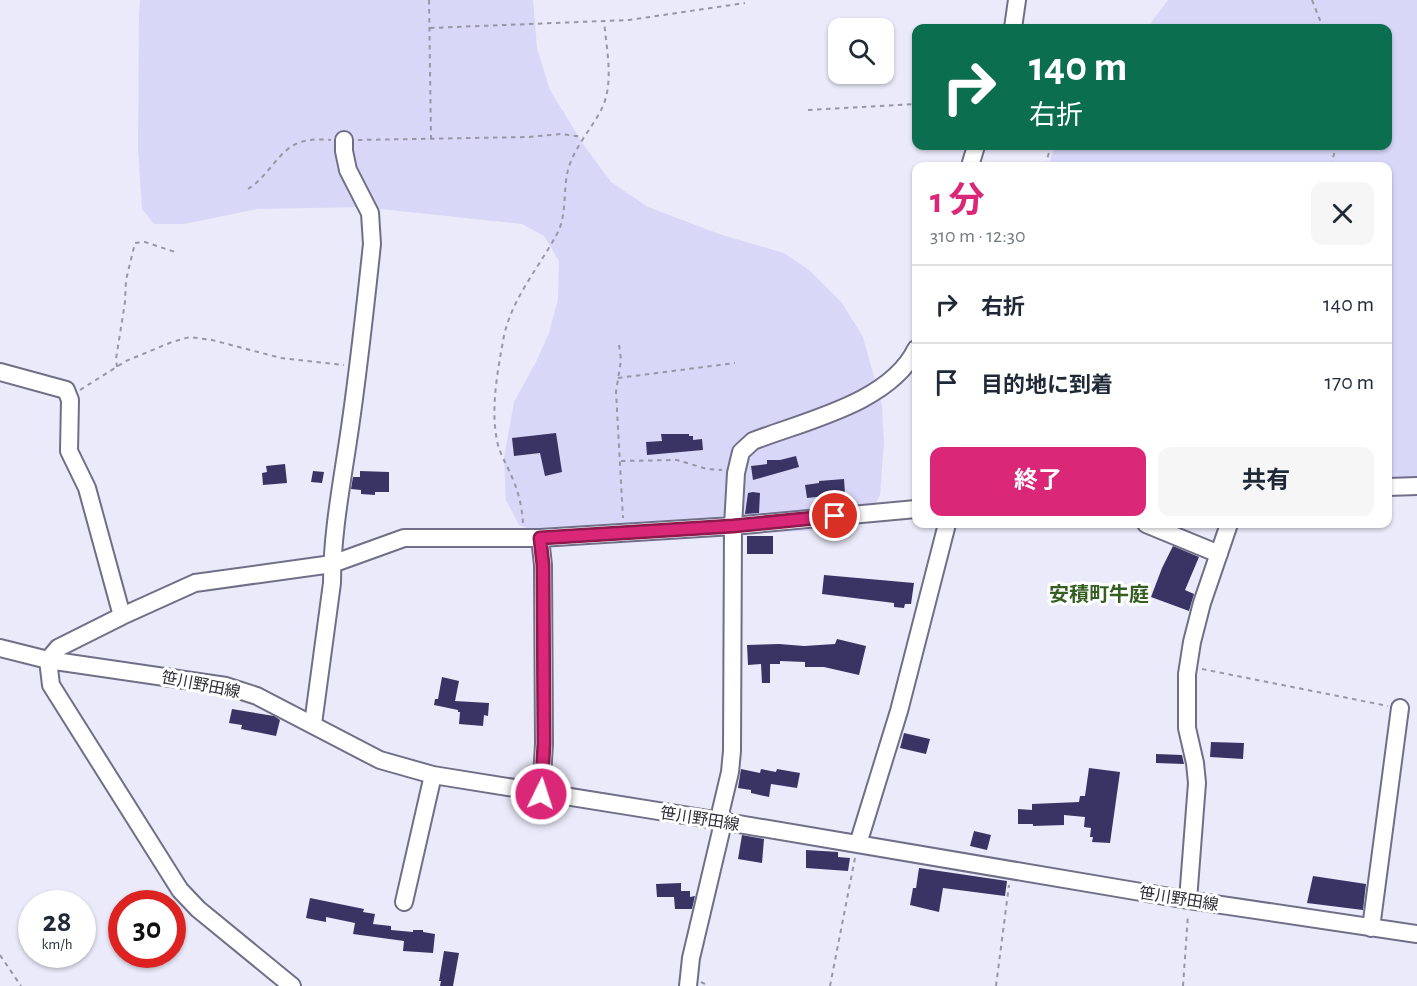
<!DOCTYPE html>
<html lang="ja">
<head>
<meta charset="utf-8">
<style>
  :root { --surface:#fff; --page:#f6f6f7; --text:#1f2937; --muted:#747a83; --line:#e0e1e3; --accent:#db2777 }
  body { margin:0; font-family:"Alegreya Sans","Noto Sans JP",sans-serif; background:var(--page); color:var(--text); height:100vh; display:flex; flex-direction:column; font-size:22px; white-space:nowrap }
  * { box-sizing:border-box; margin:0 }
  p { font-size:20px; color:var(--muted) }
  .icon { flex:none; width:33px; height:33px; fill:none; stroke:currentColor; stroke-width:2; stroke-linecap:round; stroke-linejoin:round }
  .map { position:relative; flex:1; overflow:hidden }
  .drawer { position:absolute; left:912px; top:162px; width:480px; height:366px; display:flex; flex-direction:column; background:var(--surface); border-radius:12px; box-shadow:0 2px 4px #0004 }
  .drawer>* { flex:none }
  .banner { position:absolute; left:912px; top:24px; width:480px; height:126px; border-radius:12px; box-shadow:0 2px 4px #0004; background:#0b6e4f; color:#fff; overflow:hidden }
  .tools { position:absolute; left:828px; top:18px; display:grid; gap:12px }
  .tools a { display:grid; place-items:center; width:66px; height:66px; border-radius:12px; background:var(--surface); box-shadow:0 2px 4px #0004; font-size:30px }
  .speed { position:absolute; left:18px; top:890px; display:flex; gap:12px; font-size:30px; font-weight:700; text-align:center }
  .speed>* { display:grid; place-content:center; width:78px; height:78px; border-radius:50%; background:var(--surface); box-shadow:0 2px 4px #0004; line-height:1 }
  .speed small { font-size:15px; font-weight:400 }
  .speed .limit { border:9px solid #d22; background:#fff; color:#111 }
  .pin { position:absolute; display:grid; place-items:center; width:51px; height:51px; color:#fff; margin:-26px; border:3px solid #fff; border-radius:50%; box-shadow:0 2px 6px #0007 }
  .me { position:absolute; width:66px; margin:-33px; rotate:4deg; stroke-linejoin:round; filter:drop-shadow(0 0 4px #0008) }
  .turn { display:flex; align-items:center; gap:21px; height:126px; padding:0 18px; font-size:27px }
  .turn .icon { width:78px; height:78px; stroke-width:2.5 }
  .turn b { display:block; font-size:42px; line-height:51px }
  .round { display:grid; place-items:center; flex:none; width:63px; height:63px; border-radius:12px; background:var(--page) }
  .head { display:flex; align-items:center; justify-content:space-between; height:102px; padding:0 18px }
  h1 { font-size:36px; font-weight:700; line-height:45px; color:var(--accent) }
  .primary-button { display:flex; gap:12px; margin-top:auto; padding:12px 18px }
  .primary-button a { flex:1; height:69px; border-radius:12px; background:var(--accent); color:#fff; font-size:24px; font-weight:700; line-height:69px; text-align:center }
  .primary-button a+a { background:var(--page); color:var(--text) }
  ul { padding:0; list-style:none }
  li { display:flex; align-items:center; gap:18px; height:78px; padding:0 18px; border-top:2px solid var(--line) }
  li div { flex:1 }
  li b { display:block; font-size:22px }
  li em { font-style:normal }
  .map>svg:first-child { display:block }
</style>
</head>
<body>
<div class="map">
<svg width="1417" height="986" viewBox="0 0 1417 986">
  <rect width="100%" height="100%" fill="#eaeafa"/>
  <!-- green -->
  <path fill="#d8d7f7" d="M140,0H533L537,48L550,90L583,144L611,182L648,207L722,235L784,253L809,270L842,303L863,337L882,406L884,443L880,495L870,513L852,529L605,540L551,537L519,525L506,500L504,458L514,402L536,362L549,333L558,299L559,261L544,236L522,224L362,207L257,209L184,224H154L142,209L138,147L139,15Z
    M1168,0H1417V492L1388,496V166H1048L1055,146H1388V28H1147Z"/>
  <!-- building -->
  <path fill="#3a3464" d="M556,433L562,472L545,476L540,453L514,456L512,438Z
    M661,434H689V436H693V440L702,439L703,450L647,455L646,442L662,441Z
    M796,456L799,467L753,480L751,466L767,464V460H780Z
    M285,464L287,483L263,485L262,473L267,472L266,466Z
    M313,471L324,472L322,483L311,482Z
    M360,471L389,472V492H375V495L361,494V490L351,489L353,477H360Z
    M844,479L845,494L807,498L805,485L819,483V481Z
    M753,492L760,493L759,513L745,514L748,493Z
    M747,536H773V554H747Z
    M1173,546L1199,557L1185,590L1194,594L1189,611L1151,597L1162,568Z
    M824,575L914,583L911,604H905L904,608L894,607V603L822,594Z
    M837,639L866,646L859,675L824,667H805V662L780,661V664H770V683H762L761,664L748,665L747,645L779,644L804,646L835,644Z
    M442,677L459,681L455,701L489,703L488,716L484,715L483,726L459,724L460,712H458V710L434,705L435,699H438Z
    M232,709L274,716L280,720L276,736L241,729L242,725L229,723Z
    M904,733L930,739L926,754L900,748Z
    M1211,742L1244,743L1243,759L1210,757Z
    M1156,754L1182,755L1184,764L1156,763Z
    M1089,768L1120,772L1110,843L1092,842L1093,837H1090L1091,828L1084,827L1085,817L1064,815V825L1033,826V824H1018V809L1032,810V804L1079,802L1080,796H1085Z
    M741,769L760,773L761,769L776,772L777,769L800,773L797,788L771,784L769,797L751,793V790L738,788Z
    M974,831L991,835L987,850L970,846Z
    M742,835L764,839L762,863L738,859Z
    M806,850L838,852V857L850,858L848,871L806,868Z
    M919,868L1007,881L1005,896L943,888L939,912L910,905L913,888H916Z
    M1313,876L1366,884L1363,910L1307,903Z
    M681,883V891H690V897L695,896L692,909H675L674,897H657L656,884Z
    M310,898L364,909L363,912L375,914L373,924L391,926V930L413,932V930H423V932L435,934L433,953L403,951L404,941L353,934L355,923L326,917V922L306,918Z
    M444,951L459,953L453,986H440L441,981H439Z"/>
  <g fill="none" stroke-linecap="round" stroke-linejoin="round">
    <defs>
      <path id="minor" d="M1013,28L1017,0
        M970,166L976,146
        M0,372L66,390L70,400L69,451L87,488L122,616
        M1388,487L1417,486
        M1146,524L1219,554
        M540,538L543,565L544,744L541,794
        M0,648L48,660L226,686L257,696L380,760L433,775L721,821L1188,900L1417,934
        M313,724L332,583C332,535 341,488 348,441C358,376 365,310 372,244L370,213L348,170L344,151V140
        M858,844L899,711L947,524
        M1188,900L1197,783L1195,763L1187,728V674L1192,642L1202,603L1229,524
        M404,902L433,775
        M1371,928L1400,708
        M292,986L198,909L180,890L51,685L48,660L58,648L122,616L195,583L332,564L404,538H540L733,526L916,509
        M688,986L691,958L722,827L721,810L730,772L732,751L733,526L736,473L741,452L753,441C804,421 890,403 916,349"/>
    </defs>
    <!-- minor casing -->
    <use href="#minor" stroke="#706f87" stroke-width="20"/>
    <!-- path -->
    <path stroke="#9797a5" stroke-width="2" stroke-dasharray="4.5 4.5" stroke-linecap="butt" d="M429,0L431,138
      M1312,0L1323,28
      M430,28L629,20L745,3
      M808,110L916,104
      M358,140L528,137L561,134L583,137
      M1045,166L1051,146
      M1331,166L1336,146
      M248,189C267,178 279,150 298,143C308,139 320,139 331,140
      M619,345L621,360L616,392L623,518
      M117,367L116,359L125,302L126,280L135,243L145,242L175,252
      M618,378L735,363
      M80,390L126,361L172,342L190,337L212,340L281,358L344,365
      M621,461L677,460L707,469L722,470
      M523,523C522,506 518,490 511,475C507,465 501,456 498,445C490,413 497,374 503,341C510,300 539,268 558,232C567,213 563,189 568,170C575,145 593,128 603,106C614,80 606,47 604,20
      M1202,669L1388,706
      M0,955L21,986
      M701,982L709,986
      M830,986L855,858
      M996,986L1009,885
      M1183,986L1188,915"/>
    <!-- minor -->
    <use href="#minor" stroke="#fff" stroke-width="16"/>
  </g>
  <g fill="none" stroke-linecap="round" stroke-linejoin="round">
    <defs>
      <path id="route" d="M541,794L544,744L543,565L540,538L733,526L835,516"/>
    </defs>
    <!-- route casing -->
    <use href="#route" stroke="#8e194d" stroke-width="15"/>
    <!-- route -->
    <use href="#route" stroke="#db2777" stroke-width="10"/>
  </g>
  <g text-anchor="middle" stroke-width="6" stroke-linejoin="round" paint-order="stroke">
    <!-- street labels -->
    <g font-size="16" fill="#2d2d37" stroke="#fff">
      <text transform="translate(201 684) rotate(11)" y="6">笹川野田線</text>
      <text transform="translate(700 818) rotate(9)" y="6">笹川野田線</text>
      <text transform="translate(1179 898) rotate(9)" y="6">笹川野田線</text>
    </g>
    <!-- quarter labels -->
    <g font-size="20" font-weight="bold" fill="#355e22" stroke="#fff">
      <text x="1099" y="601">安積町牛庭</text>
    </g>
  </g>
</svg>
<div class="tools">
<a><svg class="icon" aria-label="search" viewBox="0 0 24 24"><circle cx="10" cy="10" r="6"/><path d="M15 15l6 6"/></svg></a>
</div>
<div class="speed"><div>28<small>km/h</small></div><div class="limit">30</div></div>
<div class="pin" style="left:835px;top:516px;background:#d93025"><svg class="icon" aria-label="arrive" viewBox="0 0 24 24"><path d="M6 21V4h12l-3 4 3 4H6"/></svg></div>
<svg class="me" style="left:541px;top:794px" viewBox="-20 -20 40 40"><circle r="17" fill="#db2777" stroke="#fff" stroke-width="3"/><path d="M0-11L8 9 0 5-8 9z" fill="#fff"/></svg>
<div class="banner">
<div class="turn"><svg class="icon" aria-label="right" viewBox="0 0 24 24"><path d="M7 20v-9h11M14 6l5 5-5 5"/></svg><div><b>140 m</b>右折</div></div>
</div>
<section class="drawer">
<div class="head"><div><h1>1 分</h1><p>310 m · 12:30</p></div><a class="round"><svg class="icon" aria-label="close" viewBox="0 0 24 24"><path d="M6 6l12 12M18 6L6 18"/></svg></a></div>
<ul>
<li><svg class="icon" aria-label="right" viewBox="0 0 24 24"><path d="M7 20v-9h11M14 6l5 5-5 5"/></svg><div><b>右折</b></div><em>140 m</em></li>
<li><svg class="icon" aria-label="arrive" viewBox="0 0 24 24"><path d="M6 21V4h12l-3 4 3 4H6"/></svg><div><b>目的地に到着</b></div><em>170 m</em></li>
</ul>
<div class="primary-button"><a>終了</a><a>共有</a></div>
</section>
</div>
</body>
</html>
